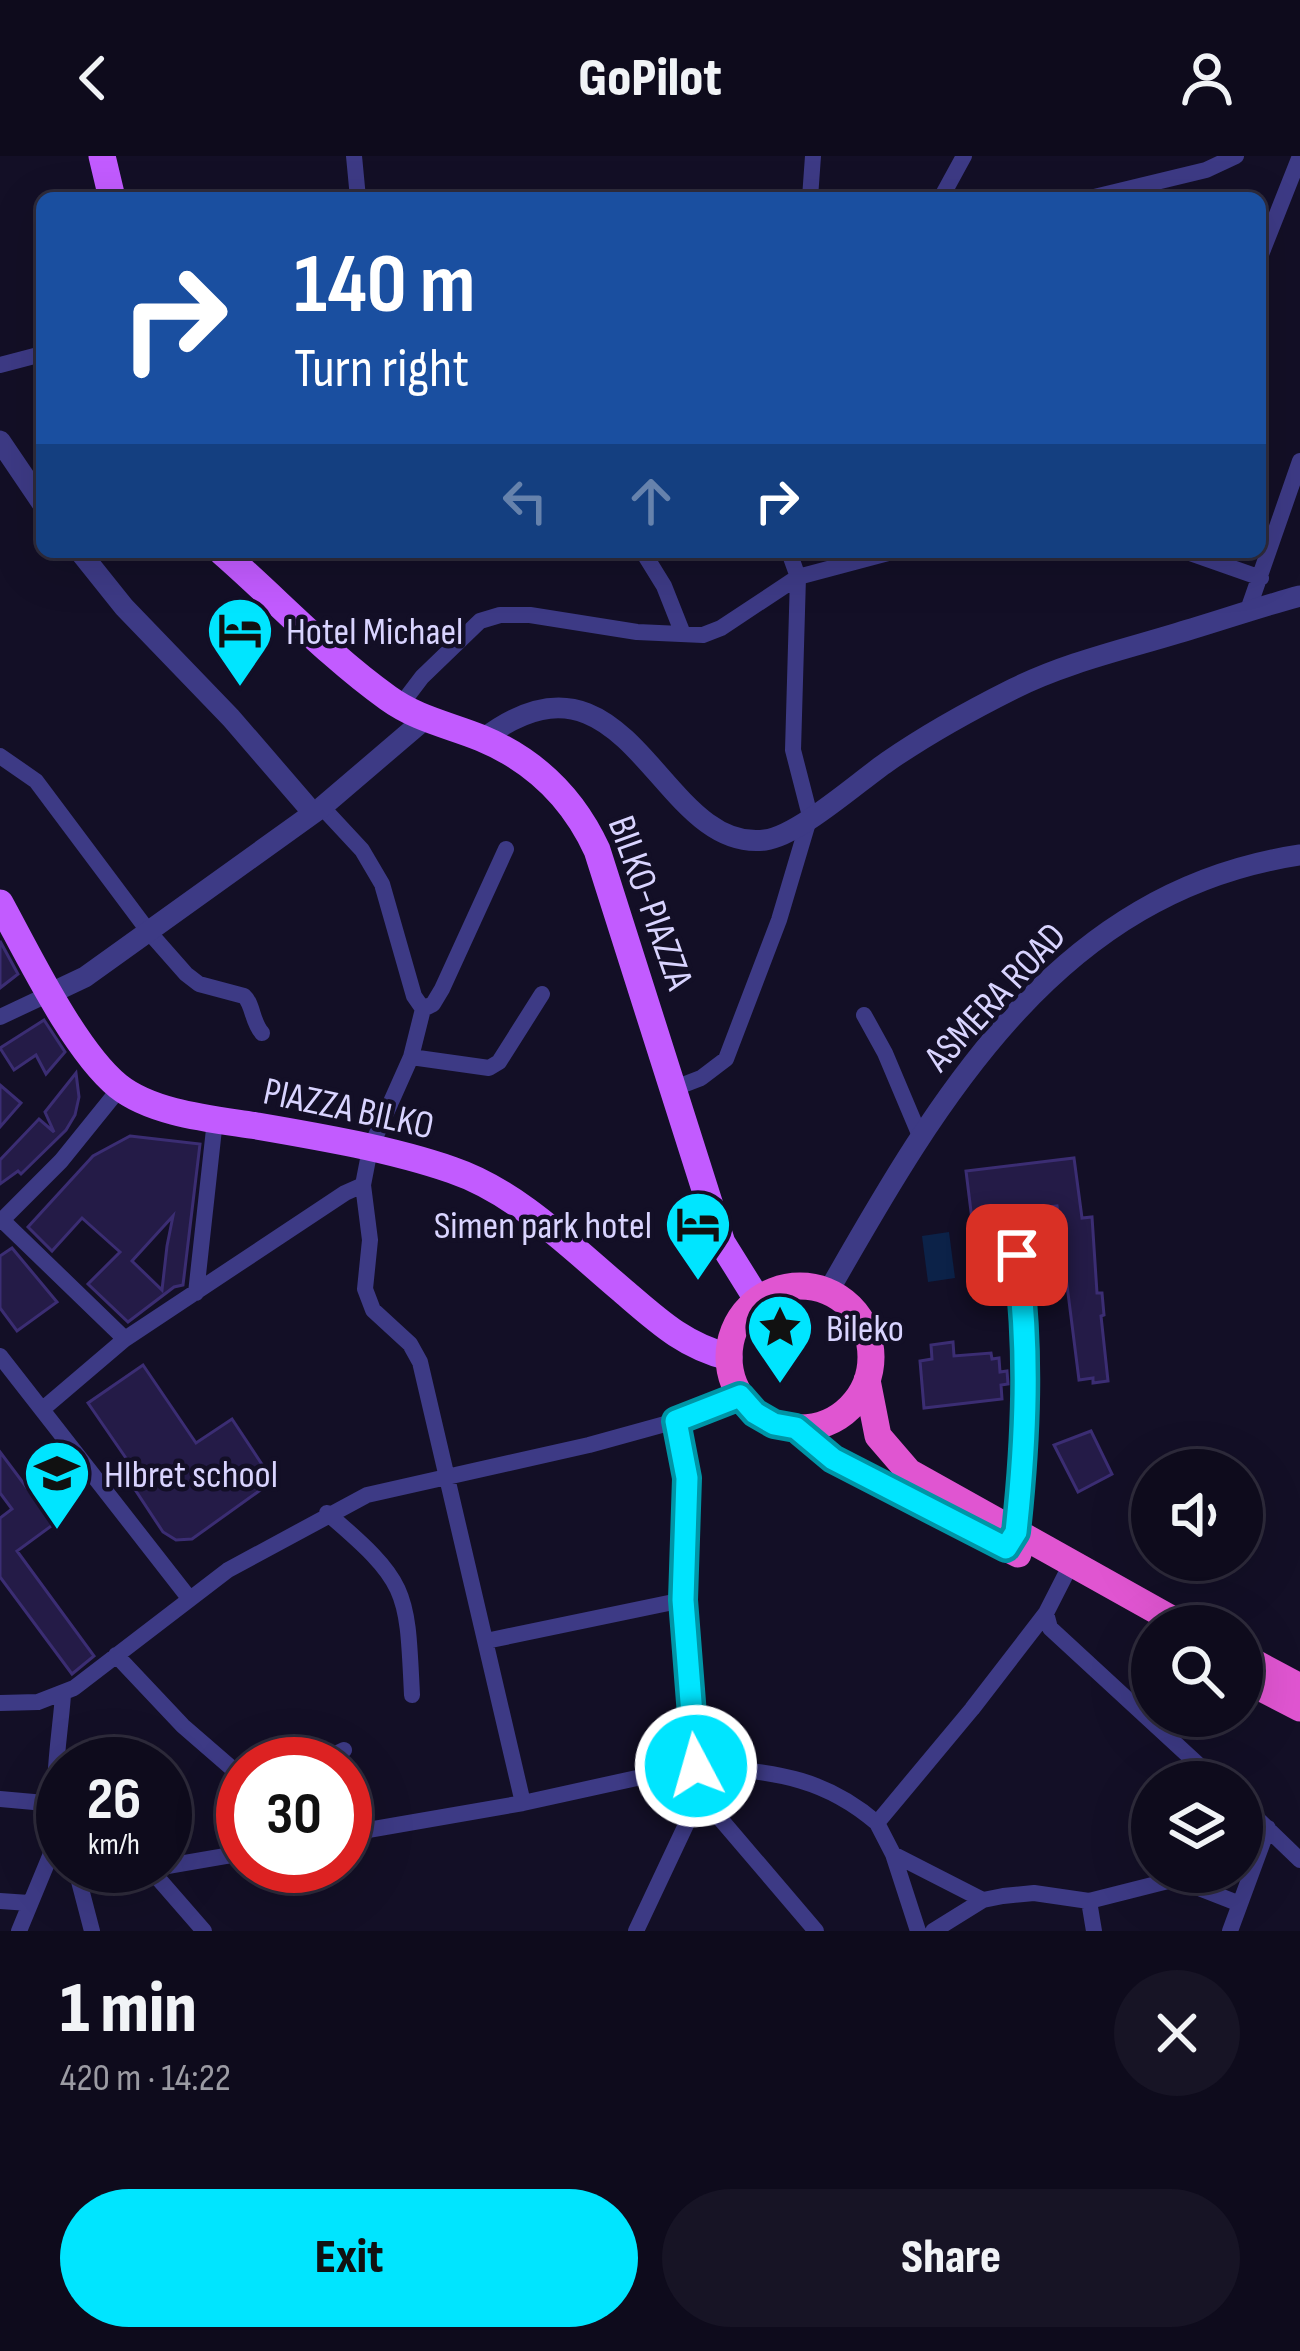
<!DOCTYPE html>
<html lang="en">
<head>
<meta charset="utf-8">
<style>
  :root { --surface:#0e0b1c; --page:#171425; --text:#f1f3f6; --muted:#9b9ba3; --line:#2e2b3b; --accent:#00e5ff }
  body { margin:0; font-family:"Sofia Sans Condensed",sans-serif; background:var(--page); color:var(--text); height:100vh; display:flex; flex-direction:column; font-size:45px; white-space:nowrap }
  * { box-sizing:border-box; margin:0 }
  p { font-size:39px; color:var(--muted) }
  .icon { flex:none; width:66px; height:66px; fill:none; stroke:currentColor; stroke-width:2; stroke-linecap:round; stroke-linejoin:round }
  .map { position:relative; height:1775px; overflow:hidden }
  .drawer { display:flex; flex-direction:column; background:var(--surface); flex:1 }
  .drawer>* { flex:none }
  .guide { position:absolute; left:36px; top:36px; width:1230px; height:366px; border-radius:18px; box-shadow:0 12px 48px #0002,0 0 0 3px var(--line); background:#1a4fa0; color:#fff; overflow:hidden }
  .tools { position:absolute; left:1131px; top:1293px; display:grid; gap:24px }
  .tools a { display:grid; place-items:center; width:132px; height:132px; border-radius:50%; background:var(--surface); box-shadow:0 12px 48px #0002,0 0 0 3px var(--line); font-size:60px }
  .speed { position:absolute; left:36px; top:1581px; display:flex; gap:24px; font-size:60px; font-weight:700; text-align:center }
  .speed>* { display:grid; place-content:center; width:156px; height:156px; border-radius:50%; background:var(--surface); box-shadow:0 12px 48px #0002,0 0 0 3px var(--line); line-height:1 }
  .speed small { font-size:30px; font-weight:400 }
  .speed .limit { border:18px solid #d22; background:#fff; color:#111 }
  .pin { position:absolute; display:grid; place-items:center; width:102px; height:102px; color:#fff; margin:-51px; border-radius:24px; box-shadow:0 6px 18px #0006 }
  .me { position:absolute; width:132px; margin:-66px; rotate:354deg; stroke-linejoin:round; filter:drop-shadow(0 0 9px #0008) }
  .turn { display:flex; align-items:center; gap:42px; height:252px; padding:0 60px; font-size:54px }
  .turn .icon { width:156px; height:156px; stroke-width:2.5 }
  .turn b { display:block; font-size:84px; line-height:102px }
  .lanes { display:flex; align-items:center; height:114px; padding:0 60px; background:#0003; justify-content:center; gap:60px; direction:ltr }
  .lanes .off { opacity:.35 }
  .round { display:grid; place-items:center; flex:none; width:126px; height:126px; border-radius:63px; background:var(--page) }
  .headline { display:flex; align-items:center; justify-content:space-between; height:204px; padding:0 60px }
  h1 { font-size:72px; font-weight:800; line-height:90px }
  .button { display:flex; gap:24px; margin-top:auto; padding:24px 60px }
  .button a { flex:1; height:138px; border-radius:72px; background:var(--accent); color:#111; font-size:48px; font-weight:800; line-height:138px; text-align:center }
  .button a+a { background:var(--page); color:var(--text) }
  header { display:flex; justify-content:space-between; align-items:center; height:156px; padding:0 60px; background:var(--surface); font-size:54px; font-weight:800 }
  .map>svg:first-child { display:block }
</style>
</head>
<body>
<header><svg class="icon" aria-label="back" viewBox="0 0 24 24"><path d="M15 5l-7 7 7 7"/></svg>GoPilot<svg class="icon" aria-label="person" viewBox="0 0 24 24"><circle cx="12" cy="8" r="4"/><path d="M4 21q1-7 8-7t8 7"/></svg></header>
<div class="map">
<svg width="1300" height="1775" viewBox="0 0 1300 1775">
  <rect width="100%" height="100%" fill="#130f26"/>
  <!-- water -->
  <path fill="#0c2248" d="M949,1076L955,1122L928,1126L922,1080Z"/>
  <!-- building -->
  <path fill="#241b47" stroke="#3b2d73" stroke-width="3" fill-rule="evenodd" d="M0,785L18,818L0,832Z
    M44,864L65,896L46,918L36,899L14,914L0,892Z
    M76,917L79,941L75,959L66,974L21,1018L18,1015L0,1028V1004L39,963L54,976L45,956Z
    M0,929L21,947L0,971Z
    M130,980L200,988L183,1129L174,1131L128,1166L88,1128L120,1096L82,1062L52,1095L28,1071L93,1000ZM173,1060L167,1090L162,1134L132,1105Z
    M1074,1002L1082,1062L1092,1061L1097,1137H1102L1104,1159L1101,1160L1108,1225L1093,1227V1222L1079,1224L1057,1050L1003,1057L1013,1141L982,1145L966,1015Z
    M12,1092L57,1146L17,1175L0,1152V1100Z
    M953,1186L954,1200L991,1197L992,1203L999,1202L1000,1216L1007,1215L1008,1228L1001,1229L1002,1243L924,1252L920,1205L932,1203L931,1189Z
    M143,1209L196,1287L232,1263L273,1325L192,1383L176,1384L163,1376L132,1329L141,1324L88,1247Z
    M1091,1275L1112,1318L1078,1336L1054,1289Z
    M0,1296L54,1368L17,1395L94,1500L72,1518L0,1421V1362L12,1353L0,1337Z"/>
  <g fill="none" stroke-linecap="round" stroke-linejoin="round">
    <!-- service -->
    <path stroke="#3d3a85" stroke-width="9" d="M1012,1064L1027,1168L1016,1371"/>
    <!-- minor -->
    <path stroke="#3d3a85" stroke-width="16" d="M354,0L358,42
      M810,42L813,0
      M941,42L964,0
      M1090,42L1206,14L1236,0
      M1260,101L1300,0
      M0,209L42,198
      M643,396L664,430L683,478
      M1187,396L1261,422
      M1248,454L1300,305
      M400,550L422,521L480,465L500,459H530L637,476L703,479L721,472L798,421L892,396
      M0,600L36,625L149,776L186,818L199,828L244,840C253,848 252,866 262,877
      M322,651L362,694L382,728L414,840L423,853
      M506,693L442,833L433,848L423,853L411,901L370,993L363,1029L370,1084L365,1133L373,1154L410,1188L420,1206L523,1647
      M864,859L885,897L920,980
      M0,861L49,838
      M411,901L489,912L499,906L542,838
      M675,932L701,922L726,903L779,764L810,660L793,594L798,421L789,396
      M2,1064L125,1183
      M0,1066L61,1005L120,932
      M196,1137L215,964
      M0,1200L189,1442
      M44,1252L125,1183L345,1037L363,1029
      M676,1265L687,1322L683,1444L696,1609C768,1617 819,1617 877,1667L972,1553L1046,1457
      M327,1357C409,1427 407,1434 412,1539
      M1071,1408L1046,1457L1050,1472L1217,1626
      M486,1485L683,1444
      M116,1499L183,1570L243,1622
      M63,1538C61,1576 46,1651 63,1683
      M0,1547L38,1546L74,1532L228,1414L367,1339L589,1289L676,1265L740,1240
      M315,1608L344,1594
      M700,1639L816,1775
      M0,1643L56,1648
      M1242,1648L1300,1704
      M877,1667L893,1698L918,1775
      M345,1678L523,1647L696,1609L700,1639L636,1775
      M893,1698L983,1744
      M75,1710L92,1775
      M117,1710L150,1713L243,1697
      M150,1713L204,1775
      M0,1745L29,1747
      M1089,1745L1176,1723L1240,1748
      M19,1775L50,1700L57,1672
      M933,1775L983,1744L1003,1740L1034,1737L1089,1745L1094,1775
      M1230,1775L1268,1672"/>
    <!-- tertiary -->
    <path stroke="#3d3a85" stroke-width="21" d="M0,285L42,347
      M80,396L124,451L231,562L313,657
      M483,583C630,471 658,698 765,684C798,680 858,626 887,606C926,579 971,554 1013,533C1065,507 1122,494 1178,477C1219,465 1259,451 1300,440
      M49,838L85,821L322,651L425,563
      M828,1136C939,941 1058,735 1300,699"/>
    <!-- primary -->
    <path stroke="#c25bff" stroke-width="27" d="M102,0L112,42
      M222,396C277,444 329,500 388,542C417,563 449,569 481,582C534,604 573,642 597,694L722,1087L757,1143
      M0,747C28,798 74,894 118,930C153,958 213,963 257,970C321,981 391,993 452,1014C517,1036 571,1091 622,1134C657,1164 684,1190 729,1201"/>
    <!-- trunk -->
    <path stroke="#e055d1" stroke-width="27" d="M729 1201a71 71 0 1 1 142 0a71 71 0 1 1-142 0Z
      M867,1224L878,1280L909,1316L1184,1470
      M796,1272L833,1303L1018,1398
      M1242,1500L1300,1531
      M1242,1522L1300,1552"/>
  </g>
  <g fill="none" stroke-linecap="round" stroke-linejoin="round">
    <defs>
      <path id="route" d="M696,1610L683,1444L687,1322L676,1265L740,1240L755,1257L774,1268L796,1272L833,1303L1006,1392L1016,1376C1026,1284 1030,1191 1017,1099"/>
    </defs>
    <!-- route casing -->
    <use href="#route" stroke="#0095a6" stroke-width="30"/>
    <!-- route -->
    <use href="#route" stroke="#00e5ff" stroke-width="21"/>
  </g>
  <!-- icons -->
  <defs>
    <symbol id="hotel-pin" viewBox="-11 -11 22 30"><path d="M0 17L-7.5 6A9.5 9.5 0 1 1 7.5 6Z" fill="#00e5ff" stroke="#130f26"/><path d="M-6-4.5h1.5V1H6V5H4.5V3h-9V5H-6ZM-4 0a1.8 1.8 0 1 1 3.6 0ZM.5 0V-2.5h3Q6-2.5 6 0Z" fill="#111"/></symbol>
    <symbol id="sight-pin" viewBox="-11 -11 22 30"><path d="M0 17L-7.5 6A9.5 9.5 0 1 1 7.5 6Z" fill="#00e5ff" stroke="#130f26"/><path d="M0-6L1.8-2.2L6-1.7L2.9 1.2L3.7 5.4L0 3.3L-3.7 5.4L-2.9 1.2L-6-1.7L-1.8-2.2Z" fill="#111"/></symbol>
    <symbol id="school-pin" viewBox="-11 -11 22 30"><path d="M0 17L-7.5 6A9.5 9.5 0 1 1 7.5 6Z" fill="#00e5ff" stroke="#130f26"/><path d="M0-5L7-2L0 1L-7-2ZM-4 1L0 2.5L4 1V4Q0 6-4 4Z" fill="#111"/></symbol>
  </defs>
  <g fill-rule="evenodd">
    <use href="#hotel-pin" x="202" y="436" width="76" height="104"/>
    <use href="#hotel-pin" x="660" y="1030" width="76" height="104"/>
    <use href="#sight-pin" x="742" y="1133" width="76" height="104"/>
    <use href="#school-pin" x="19" y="1279" width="76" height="104"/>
  </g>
  <g text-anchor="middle" stroke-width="9" stroke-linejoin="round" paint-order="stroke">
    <!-- poi labels -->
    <g font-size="39" fill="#d9d4ff" stroke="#130f26" text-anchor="start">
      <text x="286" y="488">Hotel Michael</text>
      <text x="652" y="1082" text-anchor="end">Simen park hotel</text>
      <text x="826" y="1185">Bileko</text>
      <text x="104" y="1331">HIbret school</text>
    </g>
    <!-- street labels -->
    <g font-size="39" fill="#d9d4ff" stroke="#130f26">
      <text transform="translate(652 746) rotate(70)" y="14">BILKO-PIAZZA</text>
      <text transform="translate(994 840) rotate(-47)" y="14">ASMERA ROAD</text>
      <text transform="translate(349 951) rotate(12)" y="14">PIAZZA BILKO</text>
    </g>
  </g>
</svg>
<div class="tools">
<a><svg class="icon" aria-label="sound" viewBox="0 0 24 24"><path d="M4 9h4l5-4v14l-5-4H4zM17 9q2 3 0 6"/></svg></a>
<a><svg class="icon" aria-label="search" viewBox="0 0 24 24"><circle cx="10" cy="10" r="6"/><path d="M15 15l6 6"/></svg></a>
<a><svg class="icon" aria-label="layers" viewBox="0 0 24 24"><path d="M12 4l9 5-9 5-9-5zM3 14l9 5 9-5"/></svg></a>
</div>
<div class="speed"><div>26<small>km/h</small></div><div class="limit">30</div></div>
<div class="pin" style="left:1017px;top:1099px;background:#d93025"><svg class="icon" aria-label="arrive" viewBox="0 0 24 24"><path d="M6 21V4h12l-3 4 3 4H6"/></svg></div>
<svg class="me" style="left:696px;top:1610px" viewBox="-20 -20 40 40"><circle r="17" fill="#00e5ff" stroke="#fff" stroke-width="3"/><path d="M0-11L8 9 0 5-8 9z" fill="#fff"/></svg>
<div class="guide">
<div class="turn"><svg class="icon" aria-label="right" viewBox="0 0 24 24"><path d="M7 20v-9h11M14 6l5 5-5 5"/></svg><div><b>140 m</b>Turn right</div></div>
<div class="lanes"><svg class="icon off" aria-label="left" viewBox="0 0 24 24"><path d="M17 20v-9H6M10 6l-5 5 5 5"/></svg><svg class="icon off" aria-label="ahead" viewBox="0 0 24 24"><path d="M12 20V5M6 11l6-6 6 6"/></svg><svg class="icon" aria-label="right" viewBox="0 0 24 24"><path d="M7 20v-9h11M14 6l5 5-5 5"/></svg></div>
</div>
</div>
<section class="drawer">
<div class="headline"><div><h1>1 min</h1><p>420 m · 14:22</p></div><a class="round"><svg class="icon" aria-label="close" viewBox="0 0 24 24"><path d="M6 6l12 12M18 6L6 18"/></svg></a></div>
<div class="button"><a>Exit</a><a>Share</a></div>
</section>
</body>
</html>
